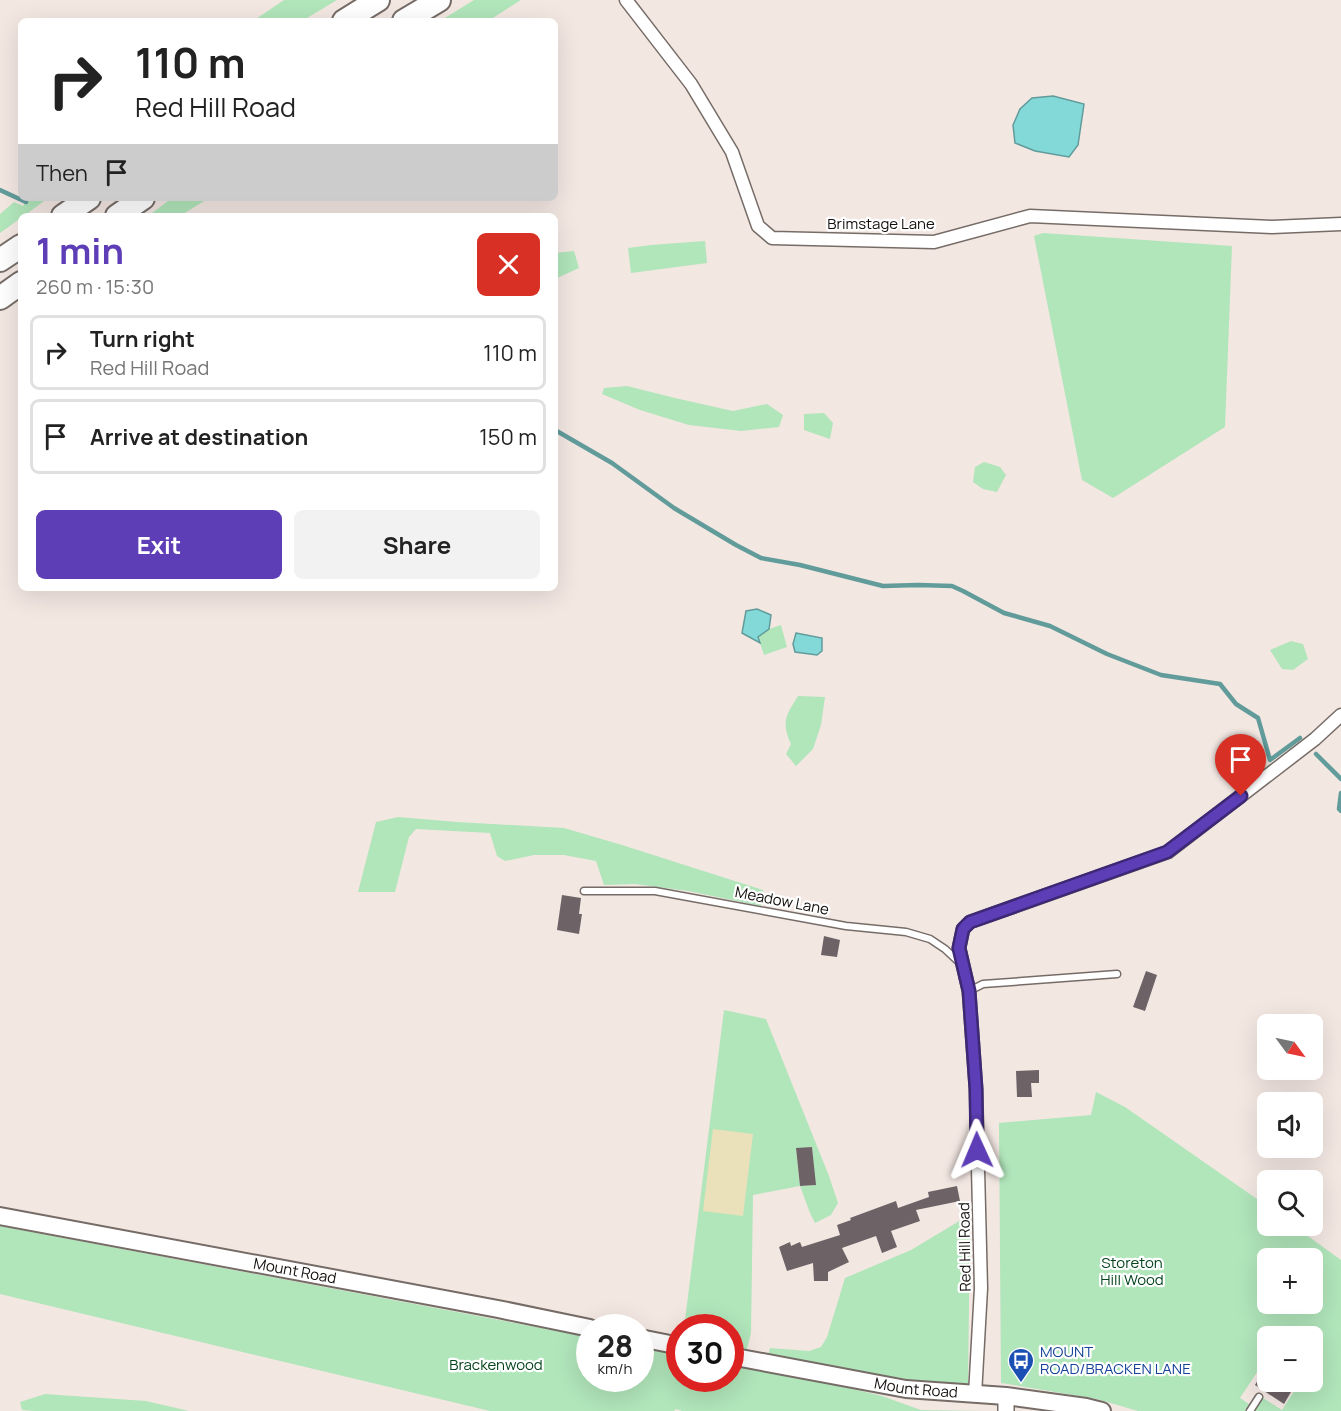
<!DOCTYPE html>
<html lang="en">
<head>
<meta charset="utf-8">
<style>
  :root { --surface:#fff; --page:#f2f2f2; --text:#222; --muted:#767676; --line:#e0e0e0; --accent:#5e3eb6 }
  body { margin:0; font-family:Manrope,sans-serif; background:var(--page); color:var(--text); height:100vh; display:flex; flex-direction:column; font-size:22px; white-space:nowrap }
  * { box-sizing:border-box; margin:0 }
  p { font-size:20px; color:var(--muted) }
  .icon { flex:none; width:33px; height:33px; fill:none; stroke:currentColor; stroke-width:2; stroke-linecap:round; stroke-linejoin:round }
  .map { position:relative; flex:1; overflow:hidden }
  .sheet { position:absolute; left:18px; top:213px; width:540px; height:378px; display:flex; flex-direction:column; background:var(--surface); border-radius:9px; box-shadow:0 6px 24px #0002 }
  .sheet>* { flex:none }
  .banner { position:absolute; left:18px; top:18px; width:540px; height:183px; border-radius:9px; box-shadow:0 6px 24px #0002; background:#fff; color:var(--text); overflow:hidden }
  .needle { width:39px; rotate:123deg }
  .fabs { position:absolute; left:1257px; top:1014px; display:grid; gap:12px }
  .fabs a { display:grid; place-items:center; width:66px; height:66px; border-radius:9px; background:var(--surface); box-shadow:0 6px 24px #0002; font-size:30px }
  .speed { position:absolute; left:576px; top:1314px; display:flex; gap:12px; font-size:30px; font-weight:700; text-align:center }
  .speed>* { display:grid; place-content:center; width:78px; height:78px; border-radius:50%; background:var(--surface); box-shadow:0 6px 24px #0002; line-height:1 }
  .speed small { font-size:15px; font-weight:400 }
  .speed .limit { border:9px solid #d22; background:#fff; color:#111 }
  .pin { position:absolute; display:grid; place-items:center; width:51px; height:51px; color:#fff; margin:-62px -26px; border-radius:50% 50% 50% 0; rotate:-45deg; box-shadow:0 0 6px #0007 }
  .pin .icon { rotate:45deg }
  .me { position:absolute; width:66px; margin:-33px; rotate:359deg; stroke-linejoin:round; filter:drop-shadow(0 0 4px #0008) }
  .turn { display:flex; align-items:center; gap:21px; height:126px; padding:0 18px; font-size:27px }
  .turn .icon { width:78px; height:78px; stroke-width:2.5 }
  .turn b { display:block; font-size:42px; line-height:51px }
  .then { display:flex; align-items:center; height:57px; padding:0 18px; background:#0003; gap:12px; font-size:22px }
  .round { display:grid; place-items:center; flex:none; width:63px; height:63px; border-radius:9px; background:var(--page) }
  .overview { display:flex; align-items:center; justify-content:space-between; height:102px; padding:0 18px }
  h1 { font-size:36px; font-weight:700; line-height:45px; color:var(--accent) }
  .cta { display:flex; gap:12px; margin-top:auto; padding:12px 18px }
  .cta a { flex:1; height:69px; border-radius:9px; background:var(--accent); color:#fff; font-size:24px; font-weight:700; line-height:69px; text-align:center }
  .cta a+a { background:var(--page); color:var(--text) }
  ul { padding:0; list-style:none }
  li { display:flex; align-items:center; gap:18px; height:75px; margin:0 12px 9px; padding:0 6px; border:3px solid var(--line); border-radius:9px }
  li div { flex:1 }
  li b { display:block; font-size:22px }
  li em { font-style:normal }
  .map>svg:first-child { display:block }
</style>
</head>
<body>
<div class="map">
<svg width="1341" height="1411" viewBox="0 0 1341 1411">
  <rect width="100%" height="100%" fill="#f3e7e2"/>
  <!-- green -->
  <path fill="#b1e5ba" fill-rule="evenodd" d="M284,0H337L302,21H253Z
    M474,0H521L488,21H440Z
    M25,198H48L24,216H21V218L0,233V214L14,202L23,206L27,199Z
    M172,198H209L180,216H148Z
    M1043,233L1232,246L1225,427L1113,498L1082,480L1034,236Z
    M705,241L707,263L631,273L628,248L651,245Z
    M574,251L579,268L555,279V253Z
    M627,386L675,398L733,411L767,404L783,415L779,427L741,431L689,425L640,410L602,394L604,388Z
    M824,413L833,423L830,439L804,430V414Z
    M984,462L1000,467L1006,475L997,492L983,489L973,482L975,467Z
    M781,625L787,647L764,655L758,637L769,629Z
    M1291,641L1303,644L1308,659L1293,670L1282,669L1270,650Z
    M798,696L825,697L821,725L813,749L796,766L786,754L791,744C781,722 786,715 798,696Z
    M398,817L457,822L564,828L622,845L763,890L761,906L688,891L635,884L604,885L596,861L564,855H534L505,861L497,856L490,833L416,829L409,837L395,892H358L376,822Z
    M724,1010L766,1019L829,1176L838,1203L831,1215L815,1223L810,1213L800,1186L753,1195L751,1333L746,1353L731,1349L730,1328H684ZM812,1147L815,1185L800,1186L796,1149Z
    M1096,1092L1125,1107L1267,1206L1268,1226H1294L1341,1260V1411H1138L1097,1399L1001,1383L999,1123L1091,1115ZM1268,1258H1312V1304H1268ZM1268,1336H1312V1382H1300L1282,1410L1263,1398L1255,1408L1240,1398L1267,1357Z
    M966,1217L970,1223L968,1387L829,1369L767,1358L770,1348L809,1351L821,1347L827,1337L845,1278L911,1250Z
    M0,1226L589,1337L590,1378H640L641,1347L679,1355L680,1378H730L731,1365L841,1386L882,1396L921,1410L985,1411H682L676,1409L674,1411H490L0,1294Z
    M45,1394L146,1401L189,1411H34L22,1410L20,1402Z"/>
  <!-- sand -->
  <path fill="#eae1bb" d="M713,1129L753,1134L743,1216L703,1211Z"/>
  <!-- water -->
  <path fill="#83d8d8" stroke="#619c9b" stroke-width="1.5" d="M1053,96L1084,104L1078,145L1069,157L1035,151L1015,143L1013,125L1020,109L1032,98Z
    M757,609L771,615L769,629L758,637L760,643L742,633L746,611Z
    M796,633L822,638V651L817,655L795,652L793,644Z"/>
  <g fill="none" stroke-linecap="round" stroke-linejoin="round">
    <!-- stream -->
    <path stroke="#619c9b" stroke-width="4.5" d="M0,190L26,202
      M555,430L612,463L674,508L736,545L761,558L800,565L883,586L918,585L952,586L963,591L1004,613L1050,626L1107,654L1161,675L1220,684L1236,704L1258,718L1270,760L1300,738
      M1316,754L1341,779
      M1341,793L1339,809L1341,811"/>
  </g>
  <!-- building -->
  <path fill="#6d6266" d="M562,895L581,898L579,914H582L579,934L557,930Z
    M824,936L840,940L837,957L821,955Z
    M1146,971L1157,975L1145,1011L1133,1007Z
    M1039,1070V1083H1031L1032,1097H1017L1016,1071Z
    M812,1147L816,1185L800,1186L796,1148Z
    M957,1186L960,1201L916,1210L920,1221L891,1231L897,1247L882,1253L876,1236L842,1248L849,1262L828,1272V1281H814L813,1263L787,1271L779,1247L790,1242L791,1246L800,1242L802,1247L840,1235L837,1225L851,1220L850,1218L896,1201L898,1208L929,1197L928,1192Z
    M1262,1373L1268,1377V1382H1274L1291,1392L1284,1404L1255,1385Z"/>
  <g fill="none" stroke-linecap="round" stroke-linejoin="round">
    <defs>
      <path id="service" d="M584,891H655L846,926L906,932L930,939L945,949L961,964
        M969,991L983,984L1117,974
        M1250,1411L1259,1397"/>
      <path id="minor" d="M626,0L691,84L732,152L758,226L772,238L934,242L1030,216L1272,227L1341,224
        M975,1395L981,1288L976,1089L969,991L959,948L963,929L970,922L1168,852L1315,739L1341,715"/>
      <path id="tertiary" d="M1006,1396V1411"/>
      <g id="secondary">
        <path id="s1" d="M0,1216L498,1309L590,1328"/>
        <path d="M640,1338L680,1346"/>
        <path id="s2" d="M730,1356L906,1389L1006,1396L1086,1407L1102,1411"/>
      </g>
      <path id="motorway" d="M344,21L378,0
        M404,21L439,0
        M63,216L89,198
        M117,216L143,198
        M0,260L21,246
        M0,298L21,283"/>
    </defs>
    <!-- service casing -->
    <use href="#service" stroke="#766c67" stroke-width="9"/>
    <!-- minor casing -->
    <use href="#minor" stroke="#766c67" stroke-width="15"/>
    <!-- tertiary casing -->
    <use href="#tertiary" stroke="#766c67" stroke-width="18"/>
    <!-- secondary casing -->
    <use href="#secondary" stroke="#766c67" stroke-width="20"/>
    <!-- motorway casing -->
    <use href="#motorway" stroke="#766c67" stroke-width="26"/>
    <!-- service -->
    <use href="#service" stroke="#fff" stroke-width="6"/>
    <!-- minor -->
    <use href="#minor" stroke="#fff" stroke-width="12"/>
    <!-- tertiary -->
    <use href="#tertiary" stroke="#fff" stroke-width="15"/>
    <!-- secondary -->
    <use href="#secondary" stroke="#fff" stroke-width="16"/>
    <!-- motorway -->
    <use href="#motorway" stroke="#fff" stroke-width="22"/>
  </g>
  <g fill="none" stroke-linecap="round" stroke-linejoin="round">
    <defs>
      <path id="route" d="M977,1150L976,1089L969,991L959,948L963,929L970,922L1167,852L1241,796"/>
    </defs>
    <!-- route casing -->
    <use href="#route" stroke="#3d2876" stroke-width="15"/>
    <!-- route -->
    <use href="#route" stroke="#5e3eb6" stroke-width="10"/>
  </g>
  <!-- icons -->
  <defs>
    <symbol id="bus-pin" viewBox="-11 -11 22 30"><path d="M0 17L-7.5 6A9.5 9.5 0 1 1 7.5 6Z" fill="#1a4fb4" stroke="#fff"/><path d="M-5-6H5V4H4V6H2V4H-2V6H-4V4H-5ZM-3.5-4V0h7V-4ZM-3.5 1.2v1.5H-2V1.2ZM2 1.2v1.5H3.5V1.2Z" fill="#fff"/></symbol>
  </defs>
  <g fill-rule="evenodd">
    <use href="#bus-pin" x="1006" y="1346" width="30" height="40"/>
  </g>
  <g text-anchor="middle" stroke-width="4.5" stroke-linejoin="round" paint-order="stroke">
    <!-- street labels -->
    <g font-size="15" fill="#130f0d" stroke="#fff">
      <text x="881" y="229">Brimstage Lane</text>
      <text transform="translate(782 901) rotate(11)" y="5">Meadow Lane</text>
      <text transform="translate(965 1247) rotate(-91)" y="5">Red Hill Road</text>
      <text dy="5" stroke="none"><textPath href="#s1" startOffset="300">Mount Road</textPath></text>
      <text dy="5" stroke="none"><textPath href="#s2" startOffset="189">Mount Road</textPath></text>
    </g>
    <!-- park labels -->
    <g font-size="15" fill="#06441d" stroke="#fff">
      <text x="1132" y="1268">Storeton<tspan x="1132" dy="17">Hill Wood</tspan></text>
      <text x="496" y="1370">Brackenwood</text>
    </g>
    <!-- transit labels -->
    <g font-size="15" fill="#164399" stroke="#fff" text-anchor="start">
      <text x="1040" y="1357">MOUNT<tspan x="1040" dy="17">ROAD/BRACKEN LANE</tspan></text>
    </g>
  </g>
</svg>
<div class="fabs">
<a><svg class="needle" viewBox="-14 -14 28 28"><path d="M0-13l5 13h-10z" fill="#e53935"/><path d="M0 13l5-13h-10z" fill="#767676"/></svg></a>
<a><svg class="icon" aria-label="sound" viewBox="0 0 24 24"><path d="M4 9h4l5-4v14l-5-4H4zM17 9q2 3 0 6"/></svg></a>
<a><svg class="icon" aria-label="search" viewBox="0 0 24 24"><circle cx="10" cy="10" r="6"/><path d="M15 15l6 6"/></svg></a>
<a>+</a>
<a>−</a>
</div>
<div class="speed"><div>28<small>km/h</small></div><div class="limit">30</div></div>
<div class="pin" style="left:1241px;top:796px;background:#d93025"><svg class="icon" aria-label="arrive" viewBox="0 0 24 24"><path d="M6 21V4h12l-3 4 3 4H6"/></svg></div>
<svg class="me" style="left:977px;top:1150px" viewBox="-20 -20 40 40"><path d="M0-17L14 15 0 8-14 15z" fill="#5e3eb6" stroke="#fff" stroke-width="4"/></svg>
<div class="banner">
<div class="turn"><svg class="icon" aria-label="right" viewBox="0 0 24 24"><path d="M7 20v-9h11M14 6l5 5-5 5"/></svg><div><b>110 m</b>Red Hill Road</div></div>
<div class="then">Then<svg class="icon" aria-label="arrive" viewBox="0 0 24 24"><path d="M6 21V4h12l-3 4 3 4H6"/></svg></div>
</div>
<section class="sheet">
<div class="overview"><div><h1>1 min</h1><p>260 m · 15:30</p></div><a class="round" style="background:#d93025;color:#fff"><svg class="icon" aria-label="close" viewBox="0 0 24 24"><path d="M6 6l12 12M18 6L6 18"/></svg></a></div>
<ul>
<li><svg class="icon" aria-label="right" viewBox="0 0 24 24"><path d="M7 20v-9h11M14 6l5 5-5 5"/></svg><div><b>Turn right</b><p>Red Hill Road</p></div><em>110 m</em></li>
<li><svg class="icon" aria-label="arrive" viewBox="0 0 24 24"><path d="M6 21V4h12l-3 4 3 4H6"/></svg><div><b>Arrive at destination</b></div><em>150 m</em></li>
</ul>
<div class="cta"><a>Exit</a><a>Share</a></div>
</section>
</div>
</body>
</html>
